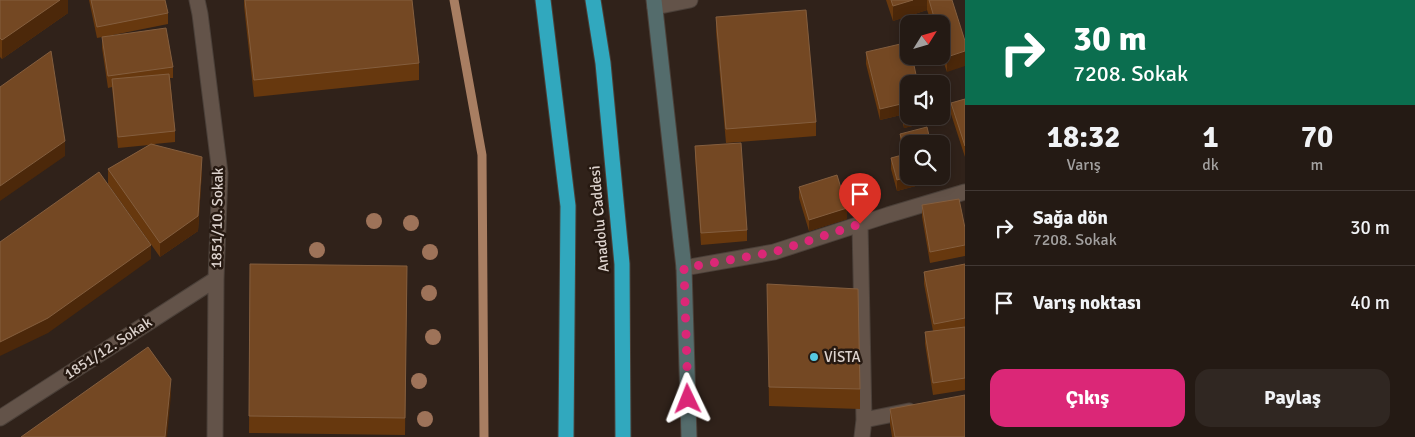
<!DOCTYPE html>
<html lang="tr">
<head>
<meta charset="utf-8">
<style>
  :root { --surface:#241a14; --page:#302722; --text:#f1f3f6; --muted:#a3a1a0; --line:#413834; --accent:#db2777 }
  body { margin:0; font-family:Signika,sans-serif; background:var(--page); color:var(--text); height:100vh; display:flex; flex-direction:column; font-size:19px; white-space:nowrap }
  * { box-sizing:border-box; margin:0 }
  p { font-size:16px; color:var(--muted) }
  .icon { flex:none; width:28px; height:28px; fill:none; stroke:currentColor; stroke-width:2; stroke-linecap:round; stroke-linejoin:round }
  .map { position:relative; flex:1; overflow:hidden }
  .panel { display:flex; flex-direction:column; background:var(--surface); width:450px }
  .panel>* { flex:none }
  .banner { background:#0b6e4f; color:#fff; overflow:hidden }
  .needle { width:32px; rotate:53deg }
  .tools { position:absolute; left:900px; top:15px; display:grid; gap:10px }
  .tools a { display:grid; place-items:center; width:50px; height:50px; border-radius:10px; background:var(--surface); box-shadow:0 2px 12px #0003,0 0 0 1px var(--line); font-size:25px }
  .pin { position:absolute; display:grid; place-items:center; width:42px; height:42px; color:#fff; margin:-51px -21px; border-radius:50% 50% 50% 0; rotate:-45deg; box-shadow:0 0 5px #0007 }
  .pin .icon { rotate:45deg }
  .me { position:absolute; width:55px; margin:-28px; rotate:358deg; stroke-linejoin:round; filter:drop-shadow(0 0 4px #0008) }
  .turn { display:flex; align-items:center; gap:18px; height:105px; padding:0 25px; font-size:22px }
  .turn .icon { width:65px; height:65px; stroke-width:2.5 }
  .turn b { display:block; font-size:35px; line-height:42px }
  .eta { display:flex; justify-content:space-evenly; align-items:center; height:85px; text-align:center }
  .eta b { font-size:30px; font-weight:700; line-height:35px }
  .primary-button { display:flex; gap:10px; margin-top:auto; padding:10px 25px }
  .primary-button a { flex:1; height:58px; border-radius:15px; background:var(--accent); color:#fff; font-size:20px; font-weight:700; line-height:58px; text-align:center }
  .primary-button a+a { background:var(--page); color:var(--text) }
  ul { padding:0; list-style:none }
  li { display:flex; align-items:center; gap:15px; height:75px; padding:0 25px; border-top:1px solid var(--line) }
  li div { flex:1 }
  li b { display:block; font-size:19px }
  li em { font-style:normal }
  main { display:flex; flex:1; min-height:0 }
  .map>svg:first-child { display:block }
</style>
</head>
<body>
<main>
<div class="map">
<svg width="965" height="437" viewBox="0 0 965 437">
  <rect width="100%" height="100%" fill="#30221a"/>
  <g fill="none" stroke-linecap="round" stroke-linejoin="round">
    <!-- stream -->
    <path stroke="#a87e62" stroke-width="9" d="M454,0L482,155L484,437"/>
    <defs>
      <path id="street" d="M197,0L200,14L220,173L216,279L215,437
        M655,7L690,0
        M860,224L864,420
        M684,268L774,252L888,215L965,192
        M0,418L216,279
        M862,437L864,420L909,411"/>
      <path id="secondary" d="M654,0L684,268L689,437"/>
      <path id="highway" d="M543,0L568,206L566,437
        M593,0L603,63L622,264L623,437"/>
    </defs>
    <!-- street casing -->
    <use href="#street" stroke="#4b4039" stroke-width="17"/>
    <!-- secondary casing -->
    <use href="#secondary" stroke="#4b4039" stroke-width="17"/>
    <!-- highway casing -->
    <use href="#highway" stroke="#4b4039" stroke-width="17"/>
    <!-- street -->
    <use href="#street" stroke="#635349" stroke-width="15"/>
    <!-- secondary -->
    <use href="#secondary" stroke="#546c6c" stroke-width="15"/>
    <!-- highway -->
    <use href="#highway" stroke="#31a8be" stroke-width="15"/>
  </g>
  <!-- trees -->
  <g fill="#9e7359">
    <circle cx="374" cy="221" r="8"/>
    <circle cx="411" cy="223" r="8"/>
    <circle cx="317" cy="250" r="8"/>
    <circle cx="430" cy="252" r="8"/>
    <circle cx="429" cy="293" r="8"/>
    <circle cx="433" cy="337" r="8"/>
    <circle cx="419" cy="381" r="8"/>
    <circle cx="425" cy="419" r="8"/>
  </g>
  <!-- wall -->
  <path fill="#67380e" d="M0,0H68V13L2,59L0,57Z
    M89,0H165L168,13V24L108,36L173,67V78H170L175,131V142L154,144L202,171L198,231L160,257L108,184V169L149,145L118,148L112,87L108,88L102,48V37L97,38Z
    M244,0H412L419,63V80L254,97L244,6Z
    M886,0H952L947,72L941,55V24H932L927,10L893,21Z
    M716,17L816,122V136L726,143L716,32Z
    M866,52L925,116V123L904,128L901,115L880,120L866,64Z
    M965,99V157L951,114V103Z
    M900,134L938,176V180L897,191L891,169V158L903,155L900,145Z
    M695,146L747,230V241L701,245L695,157Z
    M799,187L847,219L809,231L799,198Z
    M922,205L965,228V256L930,263L922,217Z
    M250,264L407,266L405,435L249,433Z
    M965,264V390L933,395L925,344V332L933,331L924,284V272Z
    M767,284L860,389V409L769,406Z
    M890,409L965,437H892L890,424Z"/>
  <!-- shaded-wall -->
  <path fill="#4c280a" d="M60,0H68V13L2,59V40Z
    M913,0H927V10L893,21V6Z
    M965,51V66L947,72V57Z
    M901,104V115L880,120V109Z
    M909,115V116H925V123L904,128V117Z
    M65,141V156L0,201V186Z
    M202,157V171L198,231L160,257V243Z
    M910,176H938V180L897,191V180Z
    M847,208V219L809,231V220Z
    M151,245V259L48,333L0,356V342Z
    M171,379V396L167,437H165Z"/>
  <!-- building -->
  <path fill="#744823" stroke="#845e3e" d="M0,0H60L2,40L0,38Z
    M91,0H165L168,13L97,27Z
    M245,0H412L419,63L254,80Z
    M891,0H913L893,6Z
    M929,0H952L965,41V51L947,57L941,40V24H936Z
    M806,10L816,122L726,129L716,17Z
    M166,28L173,67L108,76L102,37Z
    M909,42V56H912L918,84H909V115L904,117L901,104L880,109L866,52Z
    M51,51L65,141L0,186V87Z
    M169,74L175,131L118,137L112,79Z
    M965,99V146L951,103Z
    M927,127L931,144H909V176H910L897,180L891,158L906,154L900,134Z
    M741,143L747,230L701,233L695,146Z
    M151,144L202,157L198,216L160,243L108,169Z
    M99,172L151,245L48,318L0,342V242Z
    M837,175L847,208L809,220L799,187Z
    M959,199L965,228V245L930,252L922,205Z
    M250,264L407,266L405,418L249,416Z
    M965,264V318L934,324L924,272Z
    M767,284L858,289L860,389L769,387Z
    M965,327V378L933,383L925,332Z
    M148,347L171,379L165,437H21Z
    M965,395V437H895L890,409Z"/>
  <g fill="none" stroke-linecap="round" stroke-linejoin="round">
    <!-- route -->
    <path stroke="#db2777" stroke-width="9" stroke-dasharray="0 16.2" d="M688,399L684,268L774,252L860,224"/>
  </g>
  <!-- markers -->
  <circle fill="#56c9e1" stroke="#261911" stroke-width="2" cx="814" cy="357" r="5"/>
  <g text-anchor="middle" stroke-width="5" stroke-linejoin="round" paint-order="stroke">
    <!-- street labels -->
    <g font-size="15" fill="#ddd3ce" stroke="#261911">
      <text transform="translate(217 218) rotate(-89)" y="5">1851/10. Sokak</text>
      <text transform="translate(599 219) rotate(-95)" y="5">Anadolu Caddesi</text>
      <text transform="translate(108 348) rotate(-33)" y="5">1851/12. Sokak</text>
    </g>
    <!-- poi labels -->
    <g font-size="15" fill="#ddd3ce" stroke="#261911" text-anchor="start">
      <text x="824" y="362">VİSTA</text>
    </g>
  </g>
</svg>
<div class="tools">
<a><svg class="needle" viewBox="-14 -14 28 28"><path d="M0-13l5 13h-10z" fill="#e53935"/><path d="M0 13l5-13h-10z" fill="#a3a1a0"/></svg></a>
<a><svg class="icon" aria-label="sound" viewBox="0 0 24 24"><path d="M4 9h4l5-4v14l-5-4H4zM17 9q2 3 0 6"/></svg></a>
<a><svg class="icon" aria-label="search" viewBox="0 0 24 24"><circle cx="10" cy="10" r="6"/><path d="M15 15l6 6"/></svg></a>
</div>
<div class="pin" style="left:860px;top:224px;background:#d93025"><svg class="icon" aria-label="arrive" viewBox="0 0 24 24"><path d="M6 21V4h12l-3 4 3 4H6"/></svg></div>
<svg class="me" style="left:688px;top:399px" viewBox="-20 -20 40 40"><path d="M0-17L14 15 0 8-14 15z" fill="#db2777" stroke="#fff" stroke-width="4"/></svg>
</div>
<section class="panel">
<div class="banner">
<div class="turn"><svg class="icon" aria-label="right" viewBox="0 0 24 24"><path d="M7 20v-9h11M14 6l5 5-5 5"/></svg><div><b>30 m</b>7208. Sokak</div></div>
</div>
<div class="eta">
<div><b>18:32</b><p>Varış</p></div>
<div><b>1</b><p>dk</p></div>
<div><b>70</b><p>m</p></div>
</div>
<ul>
<li><svg class="icon" aria-label="right" viewBox="0 0 24 24"><path d="M7 20v-9h11M14 6l5 5-5 5"/></svg><div><b>Sağa dön</b><p>7208. Sokak</p></div><em>30 m</em></li>
<li><svg class="icon" aria-label="arrive" viewBox="0 0 24 24"><path d="M6 21V4h12l-3 4 3 4H6"/></svg><div><b>Varış noktası</b></div><em>40 m</em></li>
</ul>
<div class="primary-button"><a>Çıkış</a><a>Paylaş</a></div>
</section>
</main>
</body>
</html>
